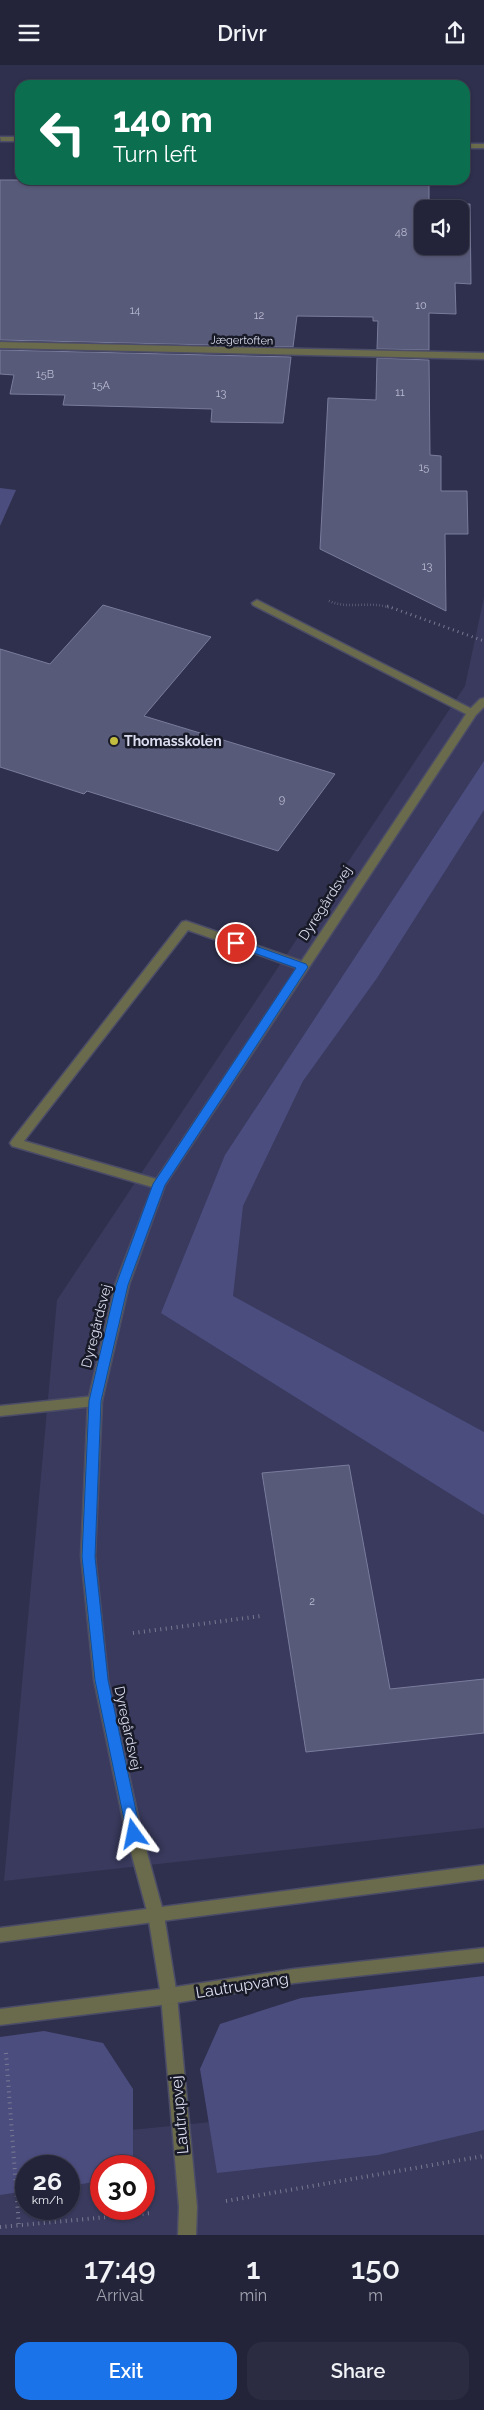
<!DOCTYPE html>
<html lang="en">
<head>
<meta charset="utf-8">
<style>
  :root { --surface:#23243a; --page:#2b2c42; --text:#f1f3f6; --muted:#a3a4af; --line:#404154; --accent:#1a73e8 }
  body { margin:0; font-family:Raleway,sans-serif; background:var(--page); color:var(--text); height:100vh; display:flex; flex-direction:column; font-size:19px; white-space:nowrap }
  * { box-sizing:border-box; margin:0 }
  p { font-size:16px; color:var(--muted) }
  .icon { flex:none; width:28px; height:28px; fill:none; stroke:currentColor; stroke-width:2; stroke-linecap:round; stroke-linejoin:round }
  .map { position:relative; height:2170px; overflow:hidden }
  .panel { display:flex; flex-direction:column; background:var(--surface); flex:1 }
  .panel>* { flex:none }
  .top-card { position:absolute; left:15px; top:15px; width:455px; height:105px; border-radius:15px; box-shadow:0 1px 4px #0004,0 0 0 1px var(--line); background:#0b6e4f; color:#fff; overflow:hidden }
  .buttons { position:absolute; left:414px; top:135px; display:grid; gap:10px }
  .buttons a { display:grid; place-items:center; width:55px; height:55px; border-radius:10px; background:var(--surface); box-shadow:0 1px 4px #0004,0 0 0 1px var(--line); font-size:25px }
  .speed { position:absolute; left:15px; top:2090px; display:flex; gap:10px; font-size:25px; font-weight:700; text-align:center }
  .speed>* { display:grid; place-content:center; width:65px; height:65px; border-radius:50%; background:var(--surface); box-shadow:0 1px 4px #0004,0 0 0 1px var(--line); line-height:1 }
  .speed small { font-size:12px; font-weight:400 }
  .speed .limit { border:8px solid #d22; background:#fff; color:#111 }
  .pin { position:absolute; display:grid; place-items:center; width:42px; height:42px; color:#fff; margin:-21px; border:2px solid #fff; border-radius:50%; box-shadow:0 1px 5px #0007 }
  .me { position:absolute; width:55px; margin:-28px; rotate:348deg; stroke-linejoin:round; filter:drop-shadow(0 0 4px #0008) }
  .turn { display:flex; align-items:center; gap:18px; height:105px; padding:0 15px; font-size:22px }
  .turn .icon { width:65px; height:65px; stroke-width:2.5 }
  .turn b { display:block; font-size:35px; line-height:42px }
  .eta { display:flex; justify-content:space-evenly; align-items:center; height:85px; text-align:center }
  .eta b { font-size:30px; font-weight:600; line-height:35px }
  .cta { display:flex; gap:10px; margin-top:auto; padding:10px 15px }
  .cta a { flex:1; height:58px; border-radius:15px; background:var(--accent); color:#fff; font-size:20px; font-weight:600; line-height:58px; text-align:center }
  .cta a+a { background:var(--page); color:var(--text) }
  header { display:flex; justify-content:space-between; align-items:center; height:65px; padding:0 15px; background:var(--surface); font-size:22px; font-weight:600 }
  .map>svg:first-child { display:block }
</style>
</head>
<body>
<header><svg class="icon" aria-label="menu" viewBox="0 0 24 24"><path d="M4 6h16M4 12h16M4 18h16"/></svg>Drivr<svg class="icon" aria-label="share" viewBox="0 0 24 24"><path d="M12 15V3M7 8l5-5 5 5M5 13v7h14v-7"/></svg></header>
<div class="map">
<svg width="484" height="2170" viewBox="0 0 484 2170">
  <rect width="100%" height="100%" fill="#2f304d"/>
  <!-- built -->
  <path fill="#393a5d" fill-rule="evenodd" d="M484,532V1763L4,1816L57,1235L465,621Z
    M484,2030V2170H0V2078ZM26,2101H69V2144H26ZM101,2101H144V2144H101Z"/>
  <!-- green -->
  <path fill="#4c4d7f" d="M0,423L16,425L0,461Z
    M484,696V745L377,913L303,1016L243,1141L233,1231L484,1367V1450L161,1248L225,1090Z
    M484,1911V2065L378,2090L217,2108L200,2004L220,1959L301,1933Z
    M44,1966L103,1978L133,2024V2101H101V2116L69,2121V2101H26V2126L0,2130V1972Z"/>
  <!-- building -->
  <path fill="#585a79" stroke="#7a7c9d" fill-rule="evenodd" d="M0,115H429V138L470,139L471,219L455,218L456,249L429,248V285L377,284L378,256H373V252L297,251L293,282L0,275ZM422,144H460V181H422Z
    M0,285L291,292L283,358L211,357L212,344L63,340L65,330L10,329L14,310L0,309Z
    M377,293L429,295L430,390L441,391V426H467L468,469H445L446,546L320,484L328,333L376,335Z
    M103,540L211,572L144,651L335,709L278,786L87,726L84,729L0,702V584L50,599Z
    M349,1400L390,1624L484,1614V1668L306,1687L262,1408Z"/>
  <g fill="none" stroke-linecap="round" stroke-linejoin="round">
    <defs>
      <path id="service" d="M257,535L476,646L477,648L472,651L468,650L253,540L252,538Z
        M186,856L307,898L309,901L303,905L299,904L188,865L24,1076L163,1116L165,1119L163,1122L159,1124L12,1081L10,1078L12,1075L182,857Z
        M95,1331L100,1332L102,1336L100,1340L95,1341L0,1351V1341Z
        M169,1923L175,1926L177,1931L197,2142L196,2170H178L179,2142L161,1931L163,1926Z"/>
      <path id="minor" d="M0,72H20V76H1Z
        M465,79H484V83H465Z
        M0,277L484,288V294L0,283Z
        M484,633V642L476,650L165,1120L129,1220L102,1336L95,1491L108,1615L142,1769L164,1850L177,1931L175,1936L169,1939L163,1936L161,1931L148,1850L126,1769L94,1615L81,1491L88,1336L115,1220L155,1116L468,646L480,634Z"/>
      <path id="tertiary" d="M484,1800V1814L0,1877V1863Z
        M484,1883V1897L294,1918L169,1939L0,1960V1944L169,1923L294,1904Z"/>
    </defs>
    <!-- service casing -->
    <use href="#service" stroke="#4b4c67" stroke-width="3"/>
    <!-- minor casing -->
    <use href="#minor" stroke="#4b4c67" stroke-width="3"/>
    <!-- tertiary casing -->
    <use href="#tertiary" stroke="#4b4c67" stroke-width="3"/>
    <!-- path-far2 -->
    <path stroke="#797a92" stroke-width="2.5" stroke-dasharray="0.5 2.5" stroke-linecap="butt" d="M329,536C349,545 370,535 390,543"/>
    <!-- path-far1 -->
    <path stroke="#797a92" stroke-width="3" stroke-dasharray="1 4" stroke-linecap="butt" d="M387,541L484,576"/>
    <!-- path -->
    <path stroke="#797a92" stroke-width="4" stroke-dasharray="1 4.5" stroke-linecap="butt" d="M133,1568L261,1551
      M6,1988L19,2162
      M226,2136L484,2091
      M0,2162L151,2148"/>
    <!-- service -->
    <use href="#service" fill="#6a6a4c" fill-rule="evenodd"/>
    <!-- minor -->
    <use href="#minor" fill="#6a6a4c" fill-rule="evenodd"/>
    <!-- tertiary -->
    <use href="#tertiary" fill="#6a6a4c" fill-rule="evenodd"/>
  </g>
  <!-- route -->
  <path fill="#1a73e8" stroke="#114b97" d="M236,874L306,899L308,902L165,1120L128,1220L101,1336L95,1492L108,1615L141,1769L139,1774L134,1776L129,1774L127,1769L95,1615L82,1492L89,1336L116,1220L153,1119L296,903L232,880L231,878Z"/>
  <!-- markers -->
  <circle fill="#c2bd3f" stroke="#191a27" stroke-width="2" cx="114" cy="676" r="5"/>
  <g text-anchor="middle" stroke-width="5" stroke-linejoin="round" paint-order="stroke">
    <!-- number labels -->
    <g font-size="11" fill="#babcd2">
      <text x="401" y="171">48</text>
      <text x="421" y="244">10</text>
      <text x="135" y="249">14</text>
      <text x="259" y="254">12</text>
      <text x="45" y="313">15B</text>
      <text x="101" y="324">15A</text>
      <text x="400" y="331">11</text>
      <text x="221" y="332">13</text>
      <text x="424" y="406">15</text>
      <text x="427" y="505">13</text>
      <text x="282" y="738">9</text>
      <text x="312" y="1540">2</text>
    </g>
    <!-- far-street labels -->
    <g font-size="11" fill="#dbdcef" stroke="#191a27">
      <text transform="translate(242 275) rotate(1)" y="4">Jægertoften</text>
    </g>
    <!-- poi labels -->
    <g font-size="14" font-weight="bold" fill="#dbdcef" stroke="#191a27" text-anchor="start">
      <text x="124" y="681">Thomasskolen</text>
    </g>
    <!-- street labels -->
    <g font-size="14" fill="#dbdcef" stroke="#191a27">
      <text transform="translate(325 838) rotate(-57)" y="5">Dyregårdsvej</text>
      <text transform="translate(96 1261) rotate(-76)" y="5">Dyregårdsvej</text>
      <text transform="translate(128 1663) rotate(78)" y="5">Dyregårdsvej</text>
    </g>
    <!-- near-street labels -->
    <g font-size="16" fill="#dbdcef" stroke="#191a27">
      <text transform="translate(242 1920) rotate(-9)" y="6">Lautrupvang</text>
      <text transform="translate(179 2050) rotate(-95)" y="6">Lautrupvej</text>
    </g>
  </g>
</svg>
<div class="buttons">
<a><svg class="icon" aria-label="sound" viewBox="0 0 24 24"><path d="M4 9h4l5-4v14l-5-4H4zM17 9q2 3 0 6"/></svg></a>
</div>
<div class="speed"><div>26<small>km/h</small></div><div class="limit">30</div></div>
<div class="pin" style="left:236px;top:878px;background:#d93025"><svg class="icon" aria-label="arrive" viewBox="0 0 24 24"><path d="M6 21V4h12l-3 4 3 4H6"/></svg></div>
<svg class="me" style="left:134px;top:1769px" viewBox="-20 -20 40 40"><path d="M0-17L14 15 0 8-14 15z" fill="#1a73e8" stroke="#fff" stroke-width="4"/></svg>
<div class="top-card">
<div class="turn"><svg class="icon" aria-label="left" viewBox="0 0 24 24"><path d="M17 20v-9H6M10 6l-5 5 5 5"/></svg><div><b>140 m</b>Turn left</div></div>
</div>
</div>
<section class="panel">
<div class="eta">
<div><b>17:49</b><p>Arrival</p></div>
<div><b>1</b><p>min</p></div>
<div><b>150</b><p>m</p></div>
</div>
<div class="cta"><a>Exit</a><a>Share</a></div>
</section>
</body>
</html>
